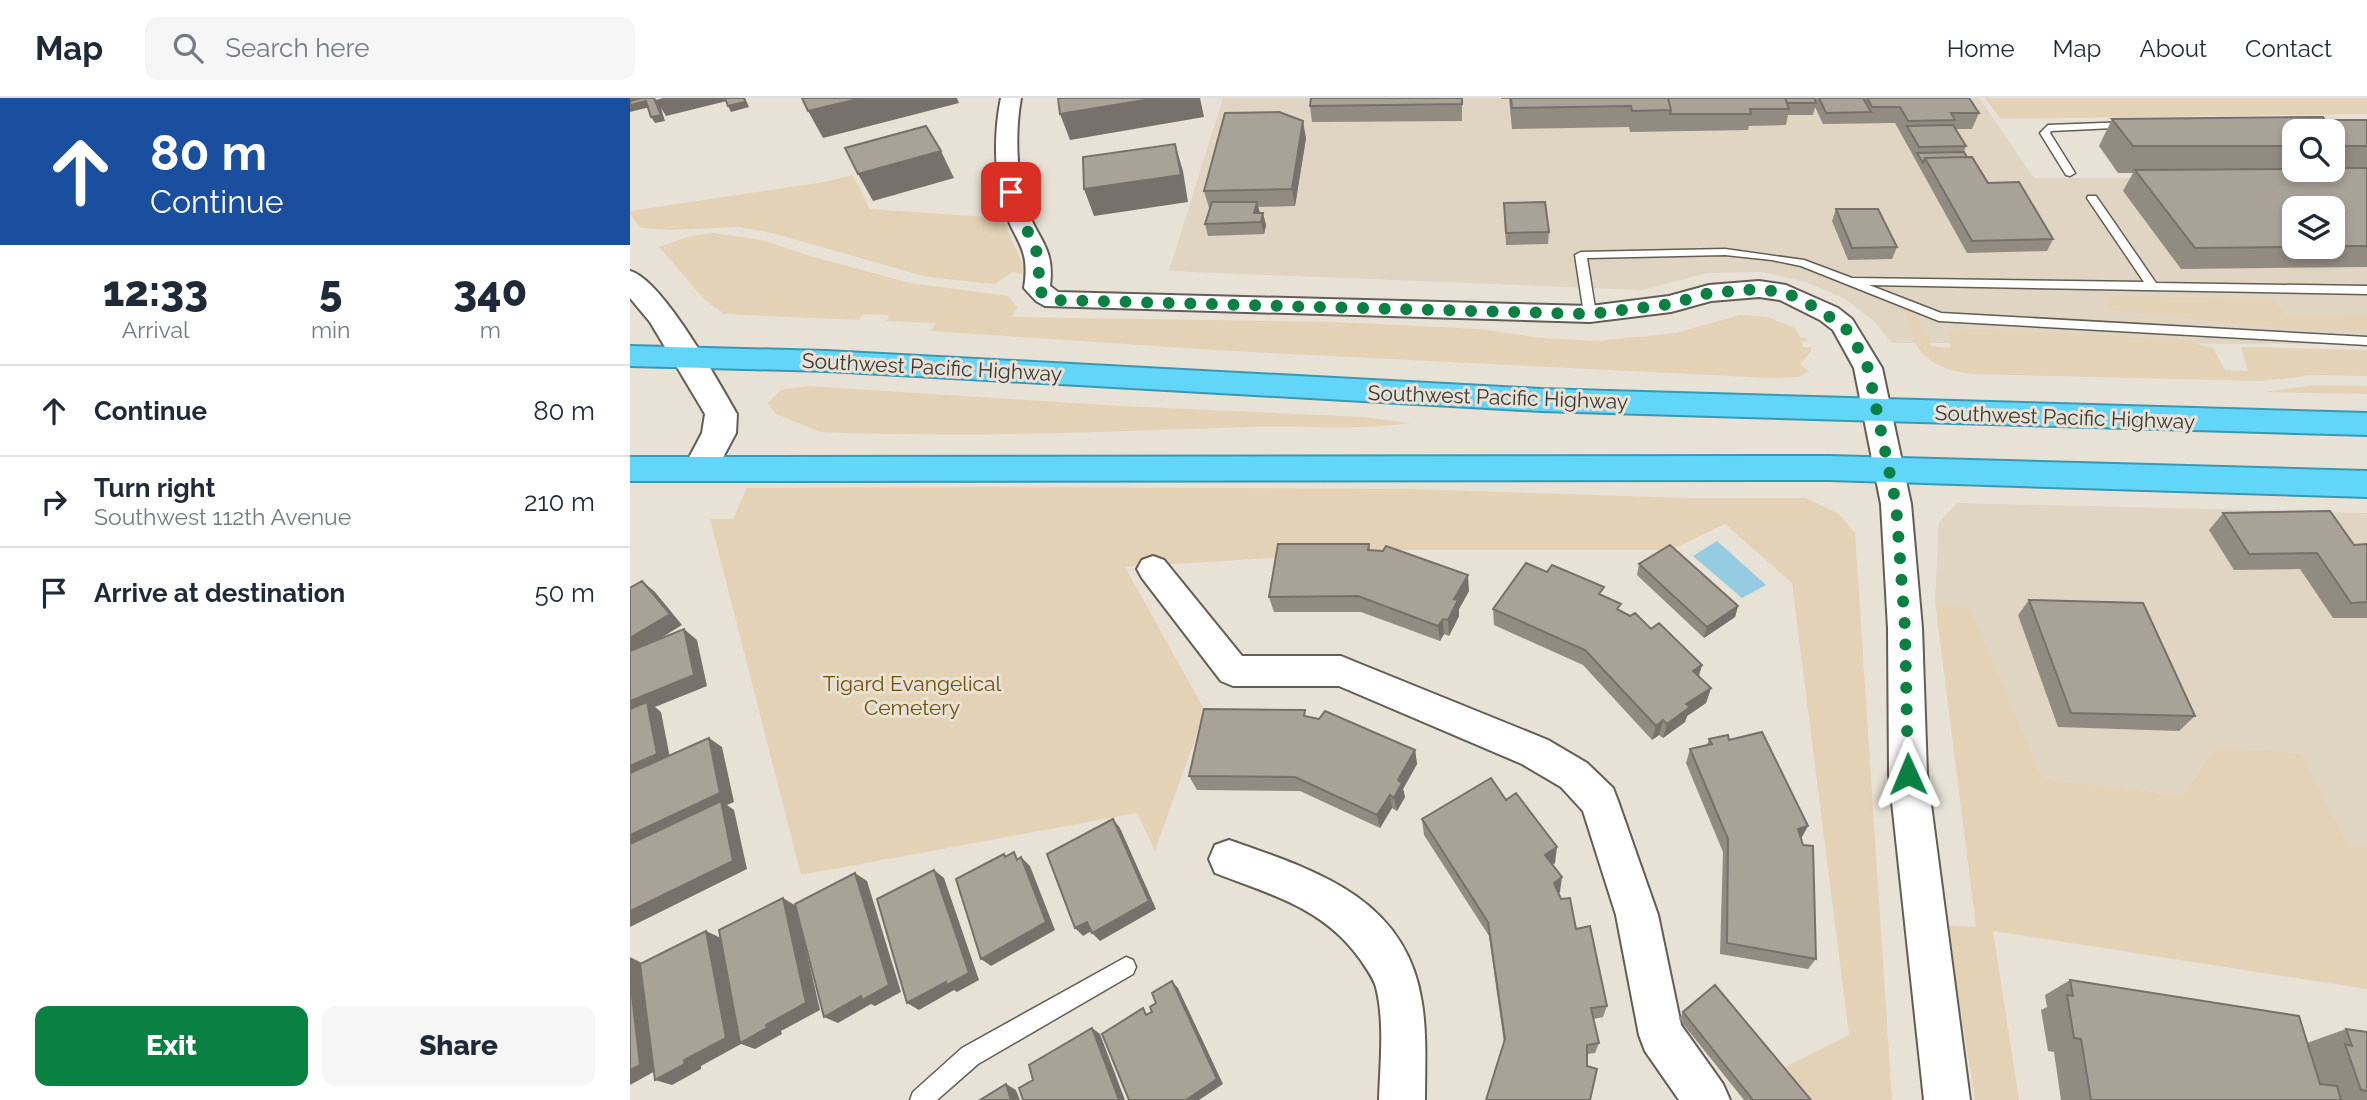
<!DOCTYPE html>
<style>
:root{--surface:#fff;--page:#f6f6f7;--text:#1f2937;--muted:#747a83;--line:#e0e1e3;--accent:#0b8043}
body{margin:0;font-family:Raleway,sans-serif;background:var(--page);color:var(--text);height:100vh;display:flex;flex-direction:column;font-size:26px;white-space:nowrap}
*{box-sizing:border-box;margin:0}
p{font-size:23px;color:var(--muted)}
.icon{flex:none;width:38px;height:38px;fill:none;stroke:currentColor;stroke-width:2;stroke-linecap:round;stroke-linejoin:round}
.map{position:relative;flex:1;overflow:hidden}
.panel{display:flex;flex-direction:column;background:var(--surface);width:630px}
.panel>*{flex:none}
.banner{background:#1a4fa0;color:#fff;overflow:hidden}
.buttons{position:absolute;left:1652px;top:21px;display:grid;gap:14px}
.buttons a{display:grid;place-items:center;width:63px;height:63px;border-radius:14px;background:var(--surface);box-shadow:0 4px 10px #0003;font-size:35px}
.pin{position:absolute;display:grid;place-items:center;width:60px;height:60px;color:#fff;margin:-30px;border-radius:14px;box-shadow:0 4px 10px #0006}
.me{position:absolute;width:77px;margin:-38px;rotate:359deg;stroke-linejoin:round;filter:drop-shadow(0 0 5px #0008)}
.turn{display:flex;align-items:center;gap:24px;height:147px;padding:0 35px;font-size:32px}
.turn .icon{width:91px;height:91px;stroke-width:2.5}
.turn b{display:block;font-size:49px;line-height:60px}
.eta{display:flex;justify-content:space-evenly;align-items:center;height:119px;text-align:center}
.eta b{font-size:42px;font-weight:800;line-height:49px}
.primary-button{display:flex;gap:14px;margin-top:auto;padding:14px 35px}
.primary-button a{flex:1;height:80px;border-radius:14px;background:var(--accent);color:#fff;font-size:28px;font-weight:800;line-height:80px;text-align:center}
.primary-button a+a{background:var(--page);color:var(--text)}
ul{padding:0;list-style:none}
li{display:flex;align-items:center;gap:21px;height:91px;padding:0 35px;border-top:2px solid var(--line)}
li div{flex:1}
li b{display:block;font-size:26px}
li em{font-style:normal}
header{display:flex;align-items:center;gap:42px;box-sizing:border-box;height:98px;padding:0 35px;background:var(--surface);border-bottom:2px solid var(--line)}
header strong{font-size:33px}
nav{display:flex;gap:38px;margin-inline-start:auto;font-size:24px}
.search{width:490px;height:63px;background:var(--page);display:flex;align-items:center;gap:18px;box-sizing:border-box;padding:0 24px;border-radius:14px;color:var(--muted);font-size:26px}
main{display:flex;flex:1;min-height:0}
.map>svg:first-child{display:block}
.built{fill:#e0d4c3;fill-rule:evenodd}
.green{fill:#e4d2b6}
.water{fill:#96cce1}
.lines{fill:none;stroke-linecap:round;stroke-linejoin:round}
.service-casing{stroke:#635d53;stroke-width:3}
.minor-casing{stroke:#635d53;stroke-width:4}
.secondary-casing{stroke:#635d53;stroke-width:4}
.trunk-casing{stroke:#3a98b2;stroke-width:4}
.service{fill:#fff;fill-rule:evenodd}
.minor{fill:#fff;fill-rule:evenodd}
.secondary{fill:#fff;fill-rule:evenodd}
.trunk{fill:#62d6f8;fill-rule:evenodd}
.wall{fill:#918b82;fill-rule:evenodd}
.shaded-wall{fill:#76716a}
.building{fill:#a9a297;stroke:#76716a;stroke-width:2}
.route{stroke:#0b8043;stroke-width:12;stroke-dasharray:0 21.6}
.labels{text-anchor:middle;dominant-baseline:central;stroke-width:6;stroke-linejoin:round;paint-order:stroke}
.street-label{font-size:21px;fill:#3b3833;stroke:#e8e1d6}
.park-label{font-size:21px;fill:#745007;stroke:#e8e1d6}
</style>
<header>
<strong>Map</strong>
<div class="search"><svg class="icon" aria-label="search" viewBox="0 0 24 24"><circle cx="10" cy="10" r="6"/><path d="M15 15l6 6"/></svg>Search here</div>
<nav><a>Home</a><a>Map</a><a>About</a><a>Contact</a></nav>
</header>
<main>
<section class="panel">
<div class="banner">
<div class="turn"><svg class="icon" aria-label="ahead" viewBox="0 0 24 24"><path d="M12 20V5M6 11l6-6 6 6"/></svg><div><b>80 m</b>Continue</div></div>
</div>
<div class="eta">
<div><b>12:33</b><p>Arrival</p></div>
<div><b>5</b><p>min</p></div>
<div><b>340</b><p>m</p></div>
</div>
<ul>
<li><svg class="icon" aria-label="ahead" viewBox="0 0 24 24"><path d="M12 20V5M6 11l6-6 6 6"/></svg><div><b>Continue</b></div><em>80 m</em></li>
<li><svg class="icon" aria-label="right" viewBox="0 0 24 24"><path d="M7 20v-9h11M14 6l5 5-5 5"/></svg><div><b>Turn right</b><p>Southwest 112th Avenue</p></div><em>210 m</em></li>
<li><svg class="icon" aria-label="arrive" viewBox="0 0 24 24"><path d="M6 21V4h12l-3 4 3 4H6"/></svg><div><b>Arrive at destination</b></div><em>50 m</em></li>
</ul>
<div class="primary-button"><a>Exit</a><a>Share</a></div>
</section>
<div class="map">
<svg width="1737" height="1002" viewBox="0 0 1737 1002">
<rect width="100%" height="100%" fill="#e8e1d6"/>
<path class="built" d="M593,0H1349L1404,80H1737V246L1262,245L1245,224L1215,201L1179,185L1133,174L1077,175L1012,192L539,173ZM1664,110H1703V149H1664Z
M1327,405L1737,415V748H1718L1586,650L1552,697L1411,681L1340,512L1305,503L1309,424Z"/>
<path class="green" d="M1355,0H1737V16L1371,21Z
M223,77L240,111L372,120L398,178L383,174L365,186L297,179L142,135L109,129L41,132L11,130L0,116V113L195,84Z
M84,135L132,142L180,158L280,185L378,198L387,209L382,219L707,224L849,231L911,240L967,243L1046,235L1110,217L1138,219L1165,230L1171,240L1176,239L1178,243L1172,244L1174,250L1181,249V254L1170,266L1179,274L1168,279L1141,280L601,253L301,233L306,225L257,223L259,217L233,216L229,222L94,216L75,202L29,149L60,138Z
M1477,198L1642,201L1656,217L1737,216V232L1664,231L1477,212Z
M1271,208L1286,218L1301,248L1320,250L1319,233L1346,231L1552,242L1583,250L1595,272L1618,273L1611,249L1737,252V278L1685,277L1631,283L1341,276C1316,272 1292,265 1283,239C1279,228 1277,218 1271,208Z
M1685,287L1737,288V296L1634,294Z
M177,288L491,308L733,319L780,325C725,333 670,327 615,329C474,334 333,340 191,334L146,316L138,305L151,292Z
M352,389L778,391L1057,400H1176L1209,416L1225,435L1262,1002H1180L1155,969L1219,937L1162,485L1095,426L1041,452H771L495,469L575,613L525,753L507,715L171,777L80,421H103L117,390Z
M1305,503L1340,511L1412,681L1552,697L1586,650L1671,656L1718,748H1737V891L1363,833L1389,1002H1345L1317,827L1346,829Z"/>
<path class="water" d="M1087,443L1136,487L1112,500L1063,458Z"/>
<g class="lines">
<g class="service-casing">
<path id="service" d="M1500,24L1504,25V29L1421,33L1420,35L1445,75L1440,78L1436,77L1410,35L1418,27Z
M1458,98H1466L1526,185L1737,188V196L1239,187L1311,215L1737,239V247L1309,223L1171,168L1142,162L1095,157L957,160L966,216L960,220L954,216L945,157L951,154L1095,151L1174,162L1222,180L1514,184L1457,100Z
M496,859L503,862L506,869L503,876L348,966L307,1002H280L283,994L332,950Z"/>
</g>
<g class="minor-casing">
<path id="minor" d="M371,0H391C385,33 386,76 396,108C407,142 425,148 420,188L428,194L960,208L1039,198L1079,187L1129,183L1156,187L1208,210L1222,221L1252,270L1281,406L1292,530L1297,676L1340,1002H1294L1259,676L1258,530L1251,406L1224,270L1203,232L1190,222L1150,202L1129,199L1081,203L1041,214L960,224L415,208L406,203L394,190C401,148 384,144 373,108C364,76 364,33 371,0Z
M523,458L534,462L612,558H711L723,563L918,642L957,665L983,690L988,703L1028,817L1051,927L1093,986L1100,1002H1049L1015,953L1009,937L986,817L953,713L931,689L892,666L709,588H603L591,583L512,480L507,471L512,462Z
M599,742C685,772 777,800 792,905C797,937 795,970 795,1002H749C750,966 755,925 746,889C743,879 736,870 730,861C694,810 640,796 585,775L579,761L585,747Z"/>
</g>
<g class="secondary-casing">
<path id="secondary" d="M0,173C32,181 89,285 107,316L106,335L82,380L70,383L58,380L53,371L72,335L75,316L20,224L0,200Z"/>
</g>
<g class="trunk-casing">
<path id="trunk" d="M0,248L197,253L911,291L1737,315V337L911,313L197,273L0,268Z
M1199,358L1737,373V399L1199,382L0,383V359Z"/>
</g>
<use href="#service" class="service"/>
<use href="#minor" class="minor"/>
<use href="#secondary" class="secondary"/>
<use href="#trunk" class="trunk"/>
</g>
<path class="wall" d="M832,0V23L682,24L680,8Z
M871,0H1339L1349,15L1342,31H1326L1336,48L1334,54L1337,59L1358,85L1423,141L1417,153L1337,155L1265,25L1193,26L1185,9L1183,17H1158L1156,27L1119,28L1118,32L1000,34L999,29L882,31L879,1H871Z
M1482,21L1737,22V169L1551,171L1493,93L1503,75H1488L1469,48ZM1664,33H1703V72H1664Z
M676,40L665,108L628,109L630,115L636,127L634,136L578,138L575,126L580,110H579L574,93Z
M874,105L919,134L918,146L876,147Z
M1206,111L1267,149L1262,161L1218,162L1202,123Z
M1593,415L1724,447L1737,446V520H1703L1670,471L1604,472L1579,432Z
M739,446L740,452L839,493L829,511V518L819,538L814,536L810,543L731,514H644L639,499Z
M1009,466L1108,508L1105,519L1074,540L1007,477Z
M972,498L990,513L1021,531L1072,567L1069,578L1081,590L1076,605L1057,618L1055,624L1033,640L1029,637L1022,642L953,567L864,527L863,511Z
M1399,502L1565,618L1549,633L1428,629L1388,517Z
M677,619L785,652L787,666L773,691L775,699L767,713L762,710L750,730L670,693L567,692L559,678Z
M1079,641L1099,642L1171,741L1186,861L1178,871L1090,856L1093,754L1056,665L1060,651L1077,647Z
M876,702L925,765L923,766L930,794L928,795L946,831L977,908L973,919L964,921L969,945L965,955L957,956L874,945L859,838L794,737L792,721Z
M1440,882L1681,958L1682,957L1677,945L1716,931L1737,934V1002H1431L1424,954L1418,953L1411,912L1417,909L1415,897Z
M1053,914L1181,1002H1114L1049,921Z"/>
<path class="shaded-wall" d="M0,0H23L16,3L20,9L0,14Z
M33,0H109L36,18L31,10L35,23L25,25L21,19L25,2Z
M114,0H115L119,9L101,14L98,8Z
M232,0H327L329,5L193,40L178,13Z
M527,0H570L574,19L440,42L430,16Z
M673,23L676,40L665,108L662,91Z
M545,46L553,73L558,104L464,118L454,91Z
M311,53L324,80L243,103L228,76Z
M627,104L630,116L624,115Z
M633,115L636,127L634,136L631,124Z
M838,477L839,493L829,511V518L819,538L818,522L824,501Z
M12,483L25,494L52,527L0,559V540Z
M1108,508L1105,519L1074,540L1077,529Z
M813,521L814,536L810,543L808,528Z
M54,531L67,542L77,588L25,609L31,614L41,665L0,684V603Z
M1072,567L1067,582L1063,573Z
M1081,590L1076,605L1057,618L1055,624L1033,640L1037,626L1056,606Z
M1033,622L1029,637L1022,642L1026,628Z
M79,640L92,649L104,704L97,707L104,712L117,771L0,829V737Z
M785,652L787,666L773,691L775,699L767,713L764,700L768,682Z
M760,697L762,710L750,730L747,717Z
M483,721L490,730L526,811L470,843L462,835Z
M1178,728L1171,741L1168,731Z
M927,749L925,765L914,772L915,757Z
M391,759L400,768L425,832L361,868L351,861Z
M304,772L314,780L349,882L327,894L324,892L289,912L277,905Z
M225,775L237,783L271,894L245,908L241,906L208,925L194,919L231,898Z
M932,779L930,794L922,799L924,785Z
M153,800L166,808L190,912L151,933L152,936L125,951L111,946L71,968V971L42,987L25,982L54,962L76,833L91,840L136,927Z
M457,824L465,831L453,838L445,830Z
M0,859L14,866L27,972L0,987Z
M542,883L548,890L593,986L569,1002H556Z
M462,930L470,936L495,1002H489Z
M376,986L386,992L390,1002H381Z"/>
<path class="building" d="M12,0H24L31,17L21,19L16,3L0,7V3Z
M95,0H114L115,4L98,8Z
M172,0H232L178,13Z
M428,0H527L430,16Z
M681,0H832V6L680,8Z
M881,0H1038L1041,12L1002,13L1001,8L882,10Z
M1038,0H1155L1159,11H1120L1121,16H1040L1041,12Z
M1155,0H1184L1186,5H1157Z
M1189,0H1233L1241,14L1196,15Z
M1237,0H1339L1349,15H1321L1325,22L1278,23L1270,9H1242Z
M649,14L673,23L662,91L574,93L595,15Z
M1693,19L1695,22H1737V48H1703V33H1664V48H1503L1482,21Z
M1323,27L1336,48L1289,49L1277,28Z
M296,28L311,53L228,76L215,50Z
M545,46L551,77L454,91L453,59Z
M1334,54L1337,59L1295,60L1293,65L1287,55Z
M1342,59L1358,85L1389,84L1423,141L1342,143L1295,60Z
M1703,70H1737V148H1703V110H1664V149L1565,150L1505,72L1664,71V72H1703Z
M582,104H627L624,115H633L631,124L575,126Z
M915,104L919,134L876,135L874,105Z
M1206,111H1248L1267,149L1222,150Z
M1700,413L1724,447L1737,446V504L1721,505L1687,455L1619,456L1593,415Z
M648,446H739L738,452L753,453L756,448L838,477L824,501L828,502L818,522L813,521L808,528L728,498L639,499Z
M1040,447L1108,508L1077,529L1009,466Z
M896,465L917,474L922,467L974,489L969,496L991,506L987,511L1000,518L1005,515L1021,531L1029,525L1072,567L1063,573L1081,590L1056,606L1060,609L1037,626L1033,622L1026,628L955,552L863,511Z
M12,483L40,516L0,540V490Z
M1399,502L1513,505L1565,618L1441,615Z
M54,531L64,577L0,603V553Z
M17,604L27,656L0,668V611Z
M574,611L675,612L674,618L689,621L695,613L785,652L768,682L772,685L764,700L760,697L747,717L665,679L559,678Z
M1132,634L1178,728L1168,731L1173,747L1183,748L1186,861L1097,845L1098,741L1060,651L1082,646L1079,641L1098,637L1099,642Z
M79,640L90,695L0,737V675Z
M861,680L876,702L886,695L927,749L915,757L932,779L924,785L931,801L940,800L946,831L960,828L977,908L961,910L969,945L957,947V968L967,971L960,1002H856L875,941L858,824L792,721Z
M91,703L103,763L0,813V746Z
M483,721L519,803L462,835L457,824L445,830L417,756Z
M384,754L387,762L391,759L416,824L351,861L326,781L374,756L375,759Z
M304,772L339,875L317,887L316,884L277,905L247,801Z
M225,775L259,887L232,902L231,898L194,919L165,806Z
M153,800L176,905L136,927L137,930L110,945L89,832Z
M76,833L96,940L54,962L55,966L25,982L10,866Z
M0,880L10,967L0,972Z
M1440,882L1669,918L1690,986L1707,988L1711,1002H1461L1451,941L1444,940L1437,897L1443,898Z
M542,883L587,981L556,1002H499L472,936L513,910L516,917L522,914L520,909L526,905L522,895Z
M1085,887L1181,1002H1123L1053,914Z
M462,930L489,1002H393L389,990L403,982L399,967Z
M1716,931L1737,934V993L1731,992L1715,946L1722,948Z
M376,986L381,1002H350Z"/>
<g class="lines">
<path class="route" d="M381,94C390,134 416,143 407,190L415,198L424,202L960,216L1041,206L1079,195L1129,191L1156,195L1174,203L1213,227L1223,240L1238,270L1266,406L1275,530L1278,676"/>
</g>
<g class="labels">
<g class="street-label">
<text transform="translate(302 269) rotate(3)">Southwest Pacific Highway</text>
<text transform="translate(868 299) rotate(2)">Southwest Pacific Highway</text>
<text transform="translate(1435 319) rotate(2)">Southwest Pacific Highway</text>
</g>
<g class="park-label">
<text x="282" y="585">Tigard Evangelical<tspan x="282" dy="24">Cemetery</tspan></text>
</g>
</g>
</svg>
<div class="buttons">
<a><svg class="icon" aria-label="search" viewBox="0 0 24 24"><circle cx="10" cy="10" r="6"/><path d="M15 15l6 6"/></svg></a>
<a><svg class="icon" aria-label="layers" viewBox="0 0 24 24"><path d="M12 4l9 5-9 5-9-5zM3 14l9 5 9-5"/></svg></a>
</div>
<div class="pin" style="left:381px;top:94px;background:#d93025"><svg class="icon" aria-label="arrive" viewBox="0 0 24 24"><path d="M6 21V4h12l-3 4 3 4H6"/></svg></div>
<svg class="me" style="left:1278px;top:676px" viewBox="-20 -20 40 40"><path d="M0-17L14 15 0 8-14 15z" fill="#0b8043" stroke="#fff" stroke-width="4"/></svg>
</div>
</main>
